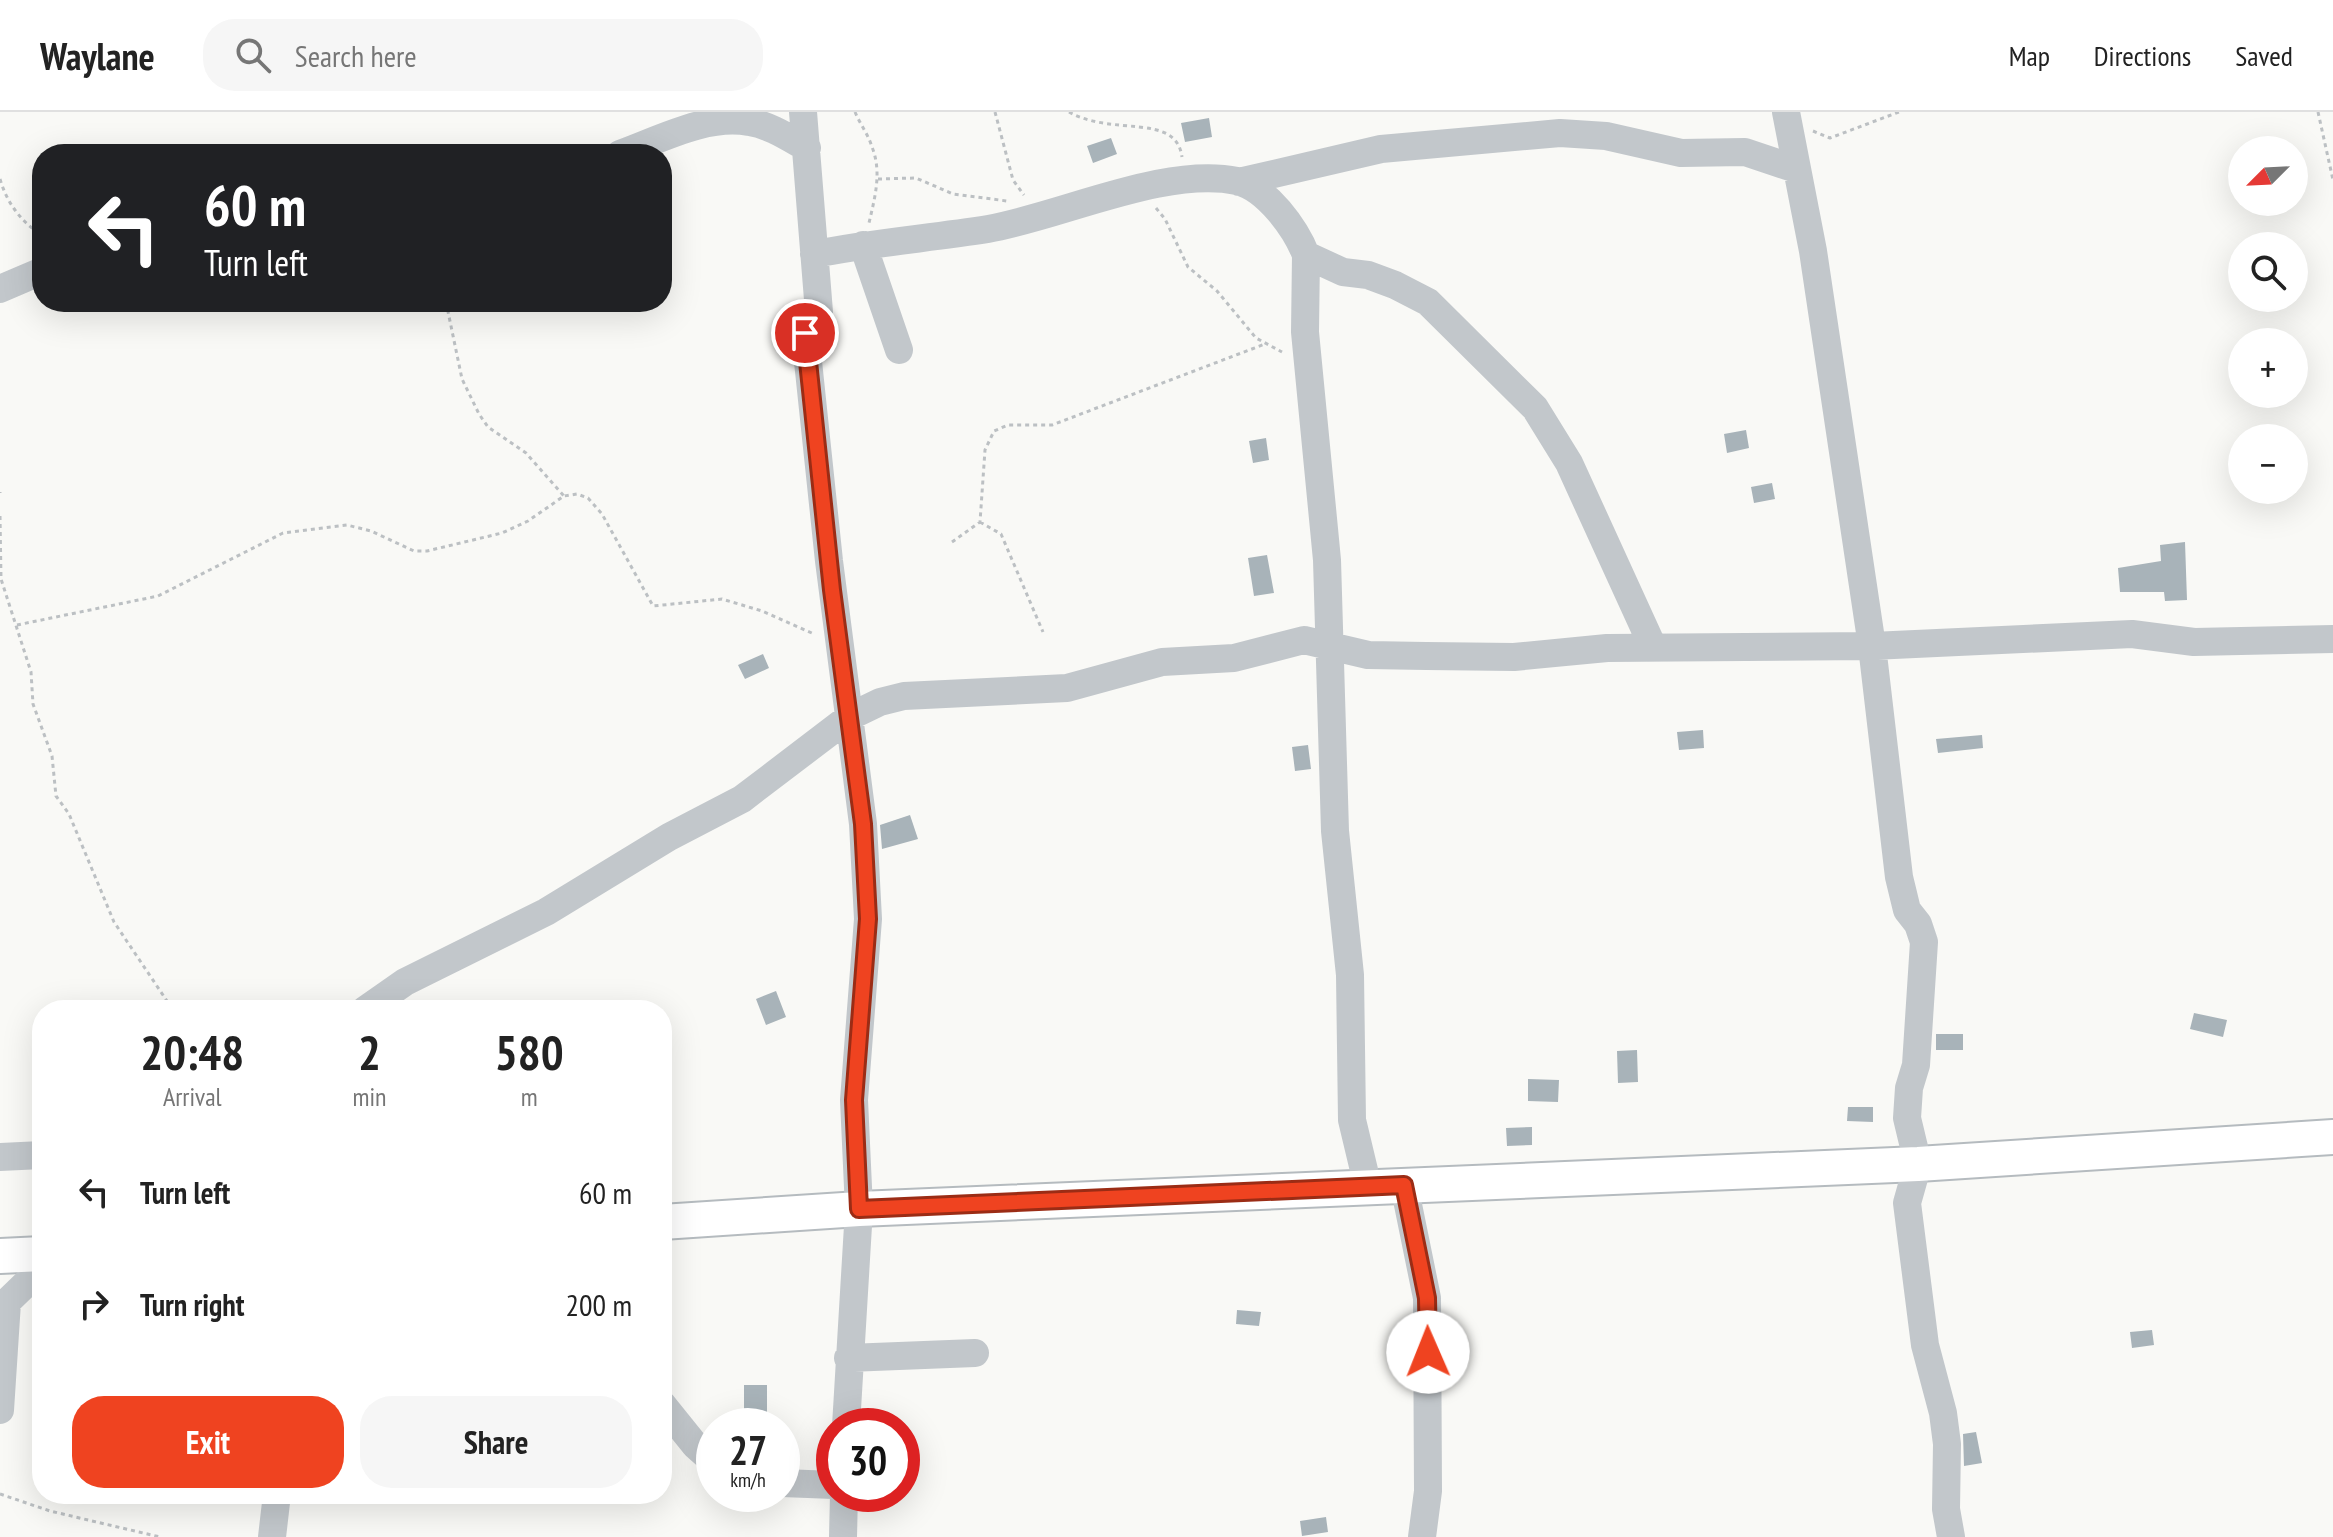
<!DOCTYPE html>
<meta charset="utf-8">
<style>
:root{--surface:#fff;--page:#f6f6f6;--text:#222;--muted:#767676;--line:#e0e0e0;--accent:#ef4320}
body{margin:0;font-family:"PT Sans Narrow",sans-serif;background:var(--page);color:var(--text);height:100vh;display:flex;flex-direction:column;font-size:30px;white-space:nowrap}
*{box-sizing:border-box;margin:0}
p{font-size:26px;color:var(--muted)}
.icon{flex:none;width:44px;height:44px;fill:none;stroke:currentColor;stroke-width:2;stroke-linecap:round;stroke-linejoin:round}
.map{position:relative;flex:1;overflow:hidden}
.sheet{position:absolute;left:32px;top:888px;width:640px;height:504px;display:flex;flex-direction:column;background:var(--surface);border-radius:32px;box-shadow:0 8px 32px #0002}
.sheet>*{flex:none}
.banner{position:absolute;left:32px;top:32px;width:640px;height:168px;border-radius:32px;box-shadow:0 8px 32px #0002;background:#202124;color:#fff;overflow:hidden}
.needle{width:52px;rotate:246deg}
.tools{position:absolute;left:2228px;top:24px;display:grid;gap:16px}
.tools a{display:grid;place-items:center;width:80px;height:80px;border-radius:50%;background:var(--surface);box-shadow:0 8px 32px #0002;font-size:40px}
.speed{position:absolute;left:696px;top:1296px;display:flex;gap:16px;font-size:40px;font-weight:700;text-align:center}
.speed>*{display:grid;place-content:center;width:104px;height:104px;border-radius:50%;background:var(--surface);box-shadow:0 8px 32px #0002;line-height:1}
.speed small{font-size:20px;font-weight:400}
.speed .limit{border:12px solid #d22;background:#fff;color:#111}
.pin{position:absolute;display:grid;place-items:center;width:68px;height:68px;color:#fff;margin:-34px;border:4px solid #fff;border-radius:50%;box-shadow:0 2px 8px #0007}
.me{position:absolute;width:88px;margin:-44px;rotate:359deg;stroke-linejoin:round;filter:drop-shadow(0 0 6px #0008)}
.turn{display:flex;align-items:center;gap:28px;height:168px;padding:0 40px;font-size:36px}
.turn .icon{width:104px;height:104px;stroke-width:2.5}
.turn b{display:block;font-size:56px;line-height:68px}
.eta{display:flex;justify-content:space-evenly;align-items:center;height:136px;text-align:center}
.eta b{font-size:48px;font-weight:600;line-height:56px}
.primary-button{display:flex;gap:16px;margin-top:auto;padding:16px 40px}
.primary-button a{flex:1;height:92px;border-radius:32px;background:var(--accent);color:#fff;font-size:32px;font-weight:600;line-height:92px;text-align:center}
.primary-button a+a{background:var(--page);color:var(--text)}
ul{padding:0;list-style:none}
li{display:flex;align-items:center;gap:24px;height:112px;padding:0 40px}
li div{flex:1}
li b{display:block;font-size:30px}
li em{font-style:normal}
header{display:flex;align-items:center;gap:48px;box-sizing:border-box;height:112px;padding:0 40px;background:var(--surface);border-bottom:2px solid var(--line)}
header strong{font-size:38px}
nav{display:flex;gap:44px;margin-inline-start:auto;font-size:28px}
.search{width:560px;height:72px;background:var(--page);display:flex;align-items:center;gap:20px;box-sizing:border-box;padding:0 28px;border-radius:32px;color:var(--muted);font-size:30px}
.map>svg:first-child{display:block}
.building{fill:#a8b3b9}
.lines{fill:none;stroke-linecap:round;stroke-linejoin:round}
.major-casing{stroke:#b5bbbf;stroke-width:38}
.path{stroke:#bcc0c3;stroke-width:3;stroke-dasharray:4 4;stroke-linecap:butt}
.minor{stroke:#c2c7cb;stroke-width:28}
.major{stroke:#fff;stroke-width:34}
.route-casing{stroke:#9b2c15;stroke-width:20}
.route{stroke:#ef4320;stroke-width:14}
</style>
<header>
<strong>Waylane</strong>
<div class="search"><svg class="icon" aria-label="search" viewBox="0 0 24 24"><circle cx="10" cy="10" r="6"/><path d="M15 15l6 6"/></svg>Search here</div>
<nav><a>Map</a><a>Directions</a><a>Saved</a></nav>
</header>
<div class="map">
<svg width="2333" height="1425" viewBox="0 0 2333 1425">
<rect width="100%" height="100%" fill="#f9f9f6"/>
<path class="building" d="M1209,6L1212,25L1185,30L1181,11Z
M1111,26L1117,42L1093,51L1087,34Z
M1746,318L1749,336L1727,341L1724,322Z
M1266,326L1269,348L1253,351L1249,329Z
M1772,371L1775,387L1754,391L1751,375Z
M2185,430L2187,488L2165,489L2164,480H2120L2118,456L2161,449L2160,433Z
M1267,443L1274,481L1254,484L1248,446Z
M763,542L769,556L745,567L738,553Z
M1703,618L1704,636L1679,638L1677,620Z
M1982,623L1983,636L1938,641L1936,627Z
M1308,633L1311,657L1295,659L1292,635Z
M910,703L918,727L882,737L880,713Z
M776,879L786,905L766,913L756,887Z
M2194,901L2227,908L2223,925L2190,917Z
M1936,922H1963V938H1936Z
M1637,938L1638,970L1618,971L1617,939Z
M1528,967L1559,968L1558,990L1528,989Z
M1848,995H1873V1010L1847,1009Z
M1532,1015V1033L1507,1034L1506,1016Z
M1237,1198L1261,1200L1259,1214L1236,1212Z
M2152,1218L2154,1233L2132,1236L2130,1220Z
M744,1273H767V1312H744Z
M1976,1320L1982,1351L1964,1354L1963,1322Z
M1326,1405L1328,1420L1302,1424L1300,1409Z"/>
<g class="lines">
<g class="major-casing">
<path id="major" d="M662,1110L859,1097L1918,1052L2333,1025
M0,1144L42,1142"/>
</g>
<path class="path" d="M855,0C860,12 868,22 872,35C882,60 875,85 869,111
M995,0L1013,68L1024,83
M1069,0C1113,25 1176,0 1182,45
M2318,0L2333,68
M1813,19L1830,26L1899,0
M0,67C7,91 21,110 42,123
M878,67L916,66L953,82L1007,89
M1156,96L1165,107L1188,155L1217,179L1256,226L1282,240
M446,190L462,267L479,302L488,315L526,341L564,384
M0,380V381
M0,404L1,467L31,560L33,592L52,644L56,684L69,702L114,810L173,898
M980,410L1001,422L1043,520
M952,430L980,410L985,338L994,319L1008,313H1052L1265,232
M17,513L158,484L283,421L347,413L371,419L414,439H427L502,421L528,409L564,384L577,382L588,386L602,402L653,494L722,487L762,499L814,522
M0,1382L50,1399L160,1425"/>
<path class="minor" d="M803,0L819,200L805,221L829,449L863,712L868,807L854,988L859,1097L846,1314
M620,42C659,28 707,2 749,10C770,13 789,26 807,36
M1239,70L1381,37L1560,21L1606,24L1681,41L1745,40L1796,57
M863,133L899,238
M814,142C872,131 930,126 988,117C1062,104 1165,54 1237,69C1267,76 1296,117 1306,143L1305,220L1327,448L1335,719L1350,863L1352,1008L1368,1075
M1306,143L1343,160L1368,163L1395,173L1428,190L1535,296L1569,351L1653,535
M0,177L42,159
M365,898L405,870L546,800L669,725L742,687L851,604L880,590L904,584L1067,576L1162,550L1234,546L1304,528L1368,543L1426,544L1514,545L1607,536L1872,534L1813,139L1786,0
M0,1045L42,1043
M1404,1073L1427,1186L1428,1379L1422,1425
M848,1246L975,1241
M662,1292L695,1333L714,1350
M0,1298L7,1190L42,1156
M782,1371L834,1373
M272,1425L277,1382
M843,1425L844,1382
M1951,1425L1946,1397L1947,1332L1943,1301L1925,1233L1907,1091L1918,1052L1907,1006L1909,976L1916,953L1924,830L1918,812L1907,798L1899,765L1872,534L2132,522L2194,530L2333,527"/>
<use href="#major" class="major"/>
</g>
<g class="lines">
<g class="route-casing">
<path id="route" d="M805,221L832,478L863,712L868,807L854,988L859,1097L1404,1073L1427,1186L1428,1240"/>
</g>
<use href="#route" class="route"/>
</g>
</svg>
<div class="tools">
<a><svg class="needle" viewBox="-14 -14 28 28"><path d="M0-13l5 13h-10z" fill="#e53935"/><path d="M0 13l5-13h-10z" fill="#767676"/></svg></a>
<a><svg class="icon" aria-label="search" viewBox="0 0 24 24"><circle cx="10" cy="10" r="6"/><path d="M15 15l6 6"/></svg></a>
<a>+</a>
<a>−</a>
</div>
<div class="speed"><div>27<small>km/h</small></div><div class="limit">30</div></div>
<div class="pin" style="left:805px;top:221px;background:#d93025"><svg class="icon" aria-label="arrive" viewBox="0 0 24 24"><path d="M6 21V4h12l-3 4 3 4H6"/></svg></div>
<svg class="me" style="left:1428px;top:1240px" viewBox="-20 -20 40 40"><circle r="19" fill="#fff"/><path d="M0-13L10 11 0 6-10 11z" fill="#ef4320"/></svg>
<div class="banner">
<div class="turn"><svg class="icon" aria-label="left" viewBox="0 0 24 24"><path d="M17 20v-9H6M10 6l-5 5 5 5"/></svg><div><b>60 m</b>Turn left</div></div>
</div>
<section class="sheet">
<div class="eta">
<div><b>20:48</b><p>Arrival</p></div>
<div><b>2</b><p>min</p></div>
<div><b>580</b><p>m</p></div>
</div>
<ul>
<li><svg class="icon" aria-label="left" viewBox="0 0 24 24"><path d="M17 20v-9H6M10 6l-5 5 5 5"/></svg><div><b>Turn left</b></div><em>60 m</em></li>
<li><svg class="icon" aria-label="right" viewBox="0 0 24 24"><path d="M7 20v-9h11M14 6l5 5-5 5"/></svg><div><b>Turn right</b></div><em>200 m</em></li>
</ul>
<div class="primary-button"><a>Exit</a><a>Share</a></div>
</section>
</div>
